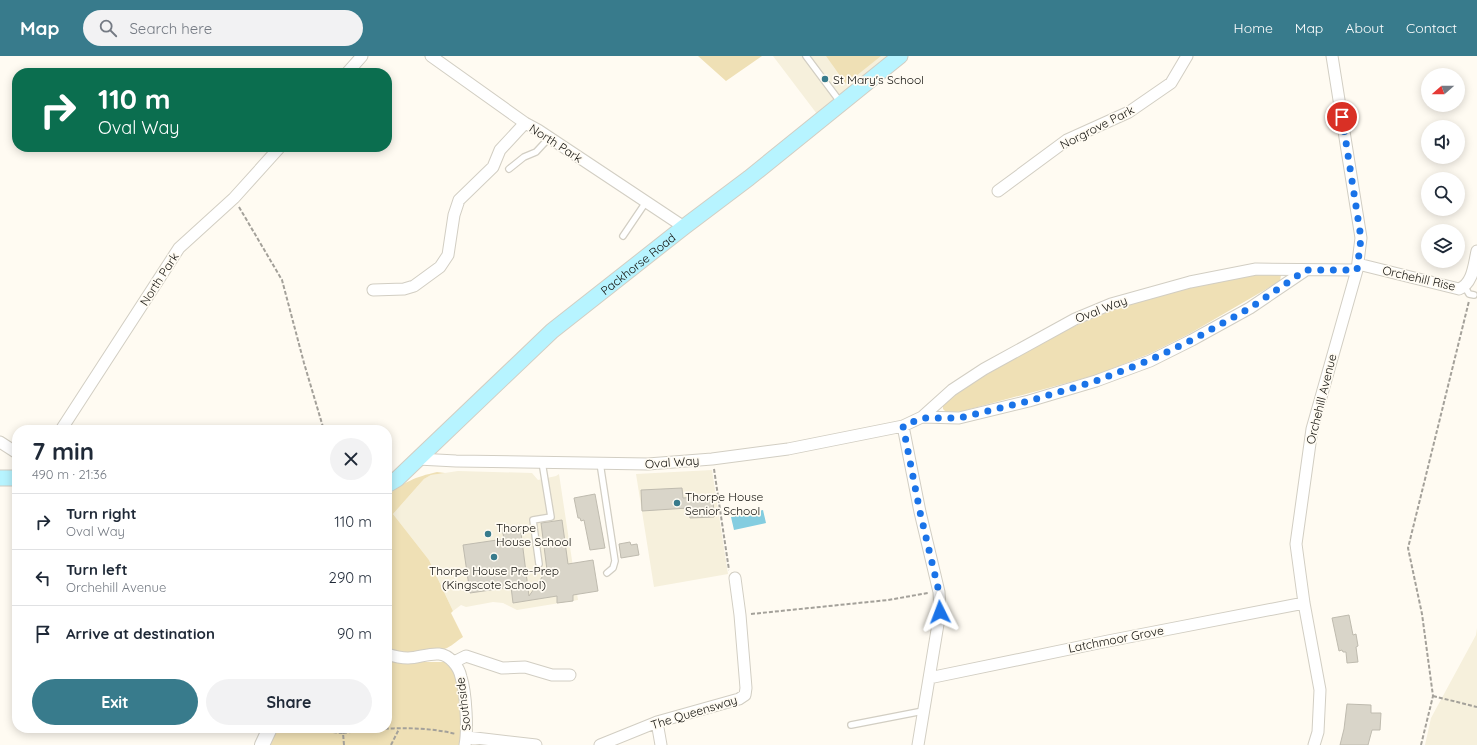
<!DOCTYPE html>
<meta charset="utf-8">
<style>
:root{--surface:#fff;--page:#f2f2f3;--text:#1f2937;--muted:#747a83;--line:#e0e1e3;--accent:#387b8c}
body{margin:0;font-family:Quicksand,sans-serif;background:var(--page);color:var(--text);height:100vh;display:flex;flex-direction:column;font-size:15px;white-space:nowrap}
*{box-sizing:border-box;margin:0}
p{font-size:13px;color:var(--muted)}
.icon{flex:none;width:22px;height:22px;fill:none;stroke:currentColor;stroke-width:2;stroke-linecap:round;stroke-linejoin:round}
.map{position:relative;flex:1;overflow:hidden}
.side{position:absolute;left:12px;top:369px;width:380px;height:308px;display:flex;flex-direction:column;background:var(--surface);border-radius:16px;box-shadow:0 2px 10px #0003}
.side>*{flex:none}
.hud{position:absolute;left:12px;top:12px;width:380px;height:84px;border-radius:16px;box-shadow:0 2px 10px #0003;background:#0b6e4f;color:#fff;overflow:hidden}
.needle{width:26px;rotate:250deg}
.tools{position:absolute;left:1421px;top:12px;display:grid;gap:8px}
.tools a{display:grid;place-items:center;width:44px;height:44px;border-radius:50%;background:var(--surface);box-shadow:0 2px 10px #0003;font-size:20px}
.pin{position:absolute;display:grid;place-items:center;width:34px;height:34px;color:#fff;margin:-17px;border:2px solid #fff;border-radius:50%;box-shadow:0 1px 4px #0007}
.me{position:absolute;width:44px;margin:-22px;rotate:357deg;stroke-linejoin:round;filter:drop-shadow(0 0 3px #0008)}
.turn{display:flex;align-items:center;gap:14px;height:84px;padding:0 20px;font-size:18px}
.turn .icon{width:52px;height:52px;stroke-width:2.5}
.turn b{display:block;font-size:28px;line-height:34px}
.round{display:grid;place-items:center;flex:none;width:42px;height:42px;border-radius:21px;background:var(--page)}
.headline{display:flex;align-items:center;justify-content:space-between;height:68px;padding:0 20px}
h1{font-size:24px;font-weight:700;line-height:30px}
.primary-button{display:flex;gap:8px;margin-top:auto;padding:8px 20px}
.primary-button a{flex:1;height:46px;border-radius:24px;background:var(--accent);color:#fff;font-size:16px;font-weight:700;line-height:46px;text-align:center}
.primary-button a+a{background:var(--page);color:var(--text)}
ul{padding:0;list-style:none}
li{display:flex;align-items:center;gap:12px;height:56px;padding:0 20px;border-top:1px solid var(--line)}
li div{flex:1}
li b{display:block;font-size:15px}
li em{font-style:normal}
header{display:flex;align-items:center;gap:24px;box-sizing:border-box;height:56px;padding:0 20px;background:var(--accent);color:#fff}
header strong{font-size:19px}
nav{display:flex;gap:22px;margin-inline-start:auto;font-size:14px}
.search{width:280px;height:36px;background:var(--page);display:flex;align-items:center;gap:10px;box-sizing:border-box;padding:0 14px;border-radius:22px;color:var(--muted);font-size:15px}
.map>svg:first-child{display:block}
.built{fill:#f6f0dc}
.green{fill:#efe0b5}
.water{fill:#84cde0}
.building{fill:#d9d5c9;stroke:#bfbbaf}
.lines{fill:none;stroke-linecap:round;stroke-linejoin:round}
.service-casing{stroke:#d2cec3;stroke-width:8}
.minor-casing{stroke:#d2cec3;stroke-width:13}
.tertiary-casing{stroke:#d2cec3;stroke-width:16}
.secondary-casing{stroke:#d2cec3;stroke-width:17}
.path{stroke:#a4a19a;stroke-width:2;stroke-dasharray:4 2;stroke-linecap:butt}
.service{stroke:#fff;stroke-width:5.5}
.minor{stroke:#fff;stroke-width:11}
.tertiary{stroke:#fff;stroke-width:14}
.secondary{stroke:#b7f4ff;stroke-width:15}
.route{stroke:#1a73e8;stroke-width:7;stroke-dasharray:0 12.6}
.poi-dot{fill:#387b8c;stroke:#fffbf2;stroke-width:1.5}
.labels{text-anchor:middle;dominant-baseline:central;stroke-width:3.5;stroke-linejoin:round;paint-order:stroke}
.poi-label{font-size:12px;fill:#100f0b;stroke:#fffbf2;text-anchor:start}
.street-label{font-size:12px;fill:#100f0b;stroke:#fffbf2}
</style>
<header>
<strong>Map</strong>
<div class="search"><svg class="icon" aria-label="search" viewBox="0 0 24 24"><circle cx="10" cy="10" r="6"/><path d="M15 15l6 6"/></svg>Search here</div>
<nav><a>Home</a><a>Map</a><a>About</a><a>Contact</a></nav>
</header>
<div class="map">
<svg width="1477" height="689" viewBox="0 0 1477 689">
<rect width="100%" height="100%" fill="#fffbf2"/>
<path class="built" d="M773,0H888L830,46L817,58Z
M712,414L728,518L654,531L636,418Z
M458,415L532,417L538,424L556,420L559,418L578,544L517,554L503,547L493,546L466,551L461,549L453,555L429,504L393,458L424,423L431,419Z
M1477,572V689H1425L1431,662L1476,579Z"/>
<path class="green" d="M698,0H762L726,25Z
M826,0H881L846,28Z
M1277,216L1281,219L1280,225L1189,278L1149,298L1096,319L963,355L947,357L943,353V347C1014,298 1083,260 1166,236C1202,226 1240,221 1277,216Z
M437,416L445,417L431,419L424,423L393,458L429,504L453,555L451,557L463,581C458,584 453,589 447,592C429,600 406,597 387,593V440C404,426 415,421 437,416Z
M387,601L406,606H448L458,620L462,675L460,689H269L276,672H387Z"/>
<path class="water" d="M763,454L766,467L734,474L731,461Z"/>
<path class="building" d="M682,432L683,442L713,440L714,461L690,462L688,452L642,455L641,434Z
M595,438L605,492L590,494L584,464L581,465L580,462H578L574,442Z
M562,464L568,508L593,504L598,535L573,539V545L557,547V540L513,547L511,531L470,537L463,489L504,483L502,472L520,469L529,540L547,514L541,467Z
M630,486L631,489L637,488L639,499L621,502L619,488Z
M1349,559L1353,579L1356,578L1358,590L1356,591L1358,606L1347,607L1346,596H1343L1342,594L1339,595L1332,562Z
M1347,648L1371,649V657H1381L1380,674H1372L1368,689H1340L1344,673Z"/>
<g class="lines">
<g class="service-casing">
<path id="service" d="M806,0L841,47
M509,113L524,101L536,96L549,82
M623,180L646,146
M1465,231L1469,238L1474,239
M600,407L615,505L613,512L607,517
M539,508L533,464L551,461L542,406
M851,669L923,655"/>
</g>
<g class="minor-casing">
<path id="minor" d="M431,0L525,67L538,74L684,171
M347,17L362,0
M998,135L1067,84L1129,56L1171,27L1187,0
M1358,208L1459,233C1473,228 1474,208 1477,195
M373,234L404,233L414,230L440,211L448,199L454,159L459,144L493,111L500,94L525,67
M922,361L959,362L1029,345L1096,325L1150,305L1192,284L1250,252L1306,214
M903,370L920,456L939,536L940,556L918,689
M61,374L179,192L234,142L280,91
M0,386L17,397
M418,403L456,405L648,408L712,403L788,393L903,370L922,361L952,334L984,313L1075,263L1111,248L1190,226L1256,213L1357,214
M387,598C393,600 402,602 408,602C418,602 429,597 439,598C450,599 459,611 461,621C466,636 468,674 465,689
M454,606L466,600L502,612L525,611L552,619H570
M929,622L1108,585L1304,547
M657,666L661,689
M467,681L536,689
M600,689L657,666L739,643L745,639L746,632L740,559L735,522
M1314,689L1318,676L1320,634L1304,547L1296,488L1312,373L1357,214L1361,182L1332,0"/>
</g>
<g class="tertiary-casing">
<path id="tertiary" d="M262,689L270,672"/>
</g>
<g class="secondary-casing">
<g id="secondary">
<path d="M0,422H17"/>
<path id="s1" d="M387,429L397,423L552,275L684,171L749,122L900,0"/>
</g>
</g>
<path class="path" d="M239,151L282,224L304,307L323,371L326,374
M714,413L729,514
M751,558L888,544L928,537
M1433,640L1477,651
M285,672L343,677V672
M344,689L343,677C380,672 419,669 456,678
M391,689L399,673
M1421,689L1433,640L1422,558L1408,492L1469,245"/>
<use href="#service" class="service"/>
<use href="#minor" class="minor"/>
<use href="#tertiary" class="tertiary"/>
<use href="#secondary" class="secondary"/>
</g>
<g class="lines">
<path class="route" d="M940,556L939,536L920,456L903,370L922,362H959L1029,345L1096,325L1150,304L1192,284L1250,252L1306,214H1357L1361,182L1342,61"/>
</g>
<g class="poi-dot">
<circle cx="825" cy="23" r="4"/>
<circle cx="677" cy="447" r="4"/>
<circle cx="488" cy="478" r="4"/>
<circle cx="494" cy="501" r="4"/>
</g>
<g class="labels">
<g class="poi-label">
<text x="833" y="23">St Mary's School</text>
<text x="685" y="440">Thorpe House<tspan x="685" dy="14">Senior School</tspan></text>
<text x="496" y="471">Thorpe<tspan x="496" dy="14">House School</tspan></text>
<text x="494" y="514" text-anchor="middle">Thorpe House Pre-Prep<tspan x="494" dy="14">(Kingscote School)</tspan></text>
</g>
<g class="street-label">
<text transform="translate(1097 71) rotate(-27)">Norgrove Park</text>
<text transform="translate(556 87) rotate(33)">North Park</text>
<text stroke="none"><textPath href="#s1" startOffset="335">Packhorse Road</textPath></text>
<text transform="translate(1419 222) rotate(13)">Orchehill Rise</text>
<text transform="translate(159 223) rotate(-57)">North Park</text>
<text transform="translate(1101 253) rotate(-21)">Oval Way</text>
<text transform="translate(1321 343) rotate(-76)">Orchehill Avenue</text>
<text transform="translate(672 406) rotate(-4)">Oval Way</text>
<text transform="translate(1116 583) rotate(-11)">Latchmoor Grove</text>
<text transform="translate(463 648) rotate(-97)">Southside</text>
<text transform="translate(694 656) rotate(-17)">The Queensway</text>
</g>
</g>
</svg>
<div class="tools">
<a><svg class="needle" viewBox="-14 -14 28 28"><path d="M0-13l5 13h-10z" fill="#e53935"/><path d="M0 13l5-13h-10z" fill="#747a83"/></svg></a>
<a><svg class="icon" aria-label="sound" viewBox="0 0 24 24"><path d="M4 9h4l5-4v14l-5-4H4zM17 9q2 3 0 6"/></svg></a>
<a><svg class="icon" aria-label="search" viewBox="0 0 24 24"><circle cx="10" cy="10" r="6"/><path d="M15 15l6 6"/></svg></a>
<a><svg class="icon" aria-label="layers" viewBox="0 0 24 24"><path d="M12 4l9 5-9 5-9-5zM3 14l9 5 9-5"/></svg></a>
</div>
<div class="pin" style="left:1342px;top:61px;background:#d93025"><svg class="icon" aria-label="arrive" viewBox="0 0 24 24"><path d="M6 21V4h12l-3 4 3 4H6"/></svg></div>
<svg class="me" style="left:940px;top:556px" viewBox="-20 -20 40 40"><path d="M0-17L14 15 0 8-14 15z" fill="#1a73e8" stroke="#fff" stroke-width="4"/></svg>
<div class="hud">
<div class="turn"><svg class="icon" aria-label="right" viewBox="0 0 24 24"><path d="M7 20v-9h11M14 6l5 5-5 5"/></svg><div><b>110 m</b>Oval Way</div></div>
</div>
<section class="side">
<div class="headline"><div><h1>7 min</h1><p>490 m · 21:36</p></div><a class="round"><svg class="icon" aria-label="close" viewBox="0 0 24 24"><path d="M6 6l12 12M18 6L6 18"/></svg></a></div>
<ul>
<li><svg class="icon" aria-label="right" viewBox="0 0 24 24"><path d="M7 20v-9h11M14 6l5 5-5 5"/></svg><div><b>Turn right</b><p>Oval Way</p></div><em>110 m</em></li>
<li><svg class="icon" aria-label="left" viewBox="0 0 24 24"><path d="M17 20v-9H6M10 6l-5 5 5 5"/></svg><div><b>Turn left</b><p>Orchehill Avenue</p></div><em>290 m</em></li>
<li><svg class="icon" aria-label="arrive" viewBox="0 0 24 24"><path d="M6 21V4h12l-3 4 3 4H6"/></svg><div><b>Arrive at destination</b></div><em>90 m</em></li>
</ul>
<div class="primary-button"><a>Exit</a><a>Share</a></div>
</section>
</div>
